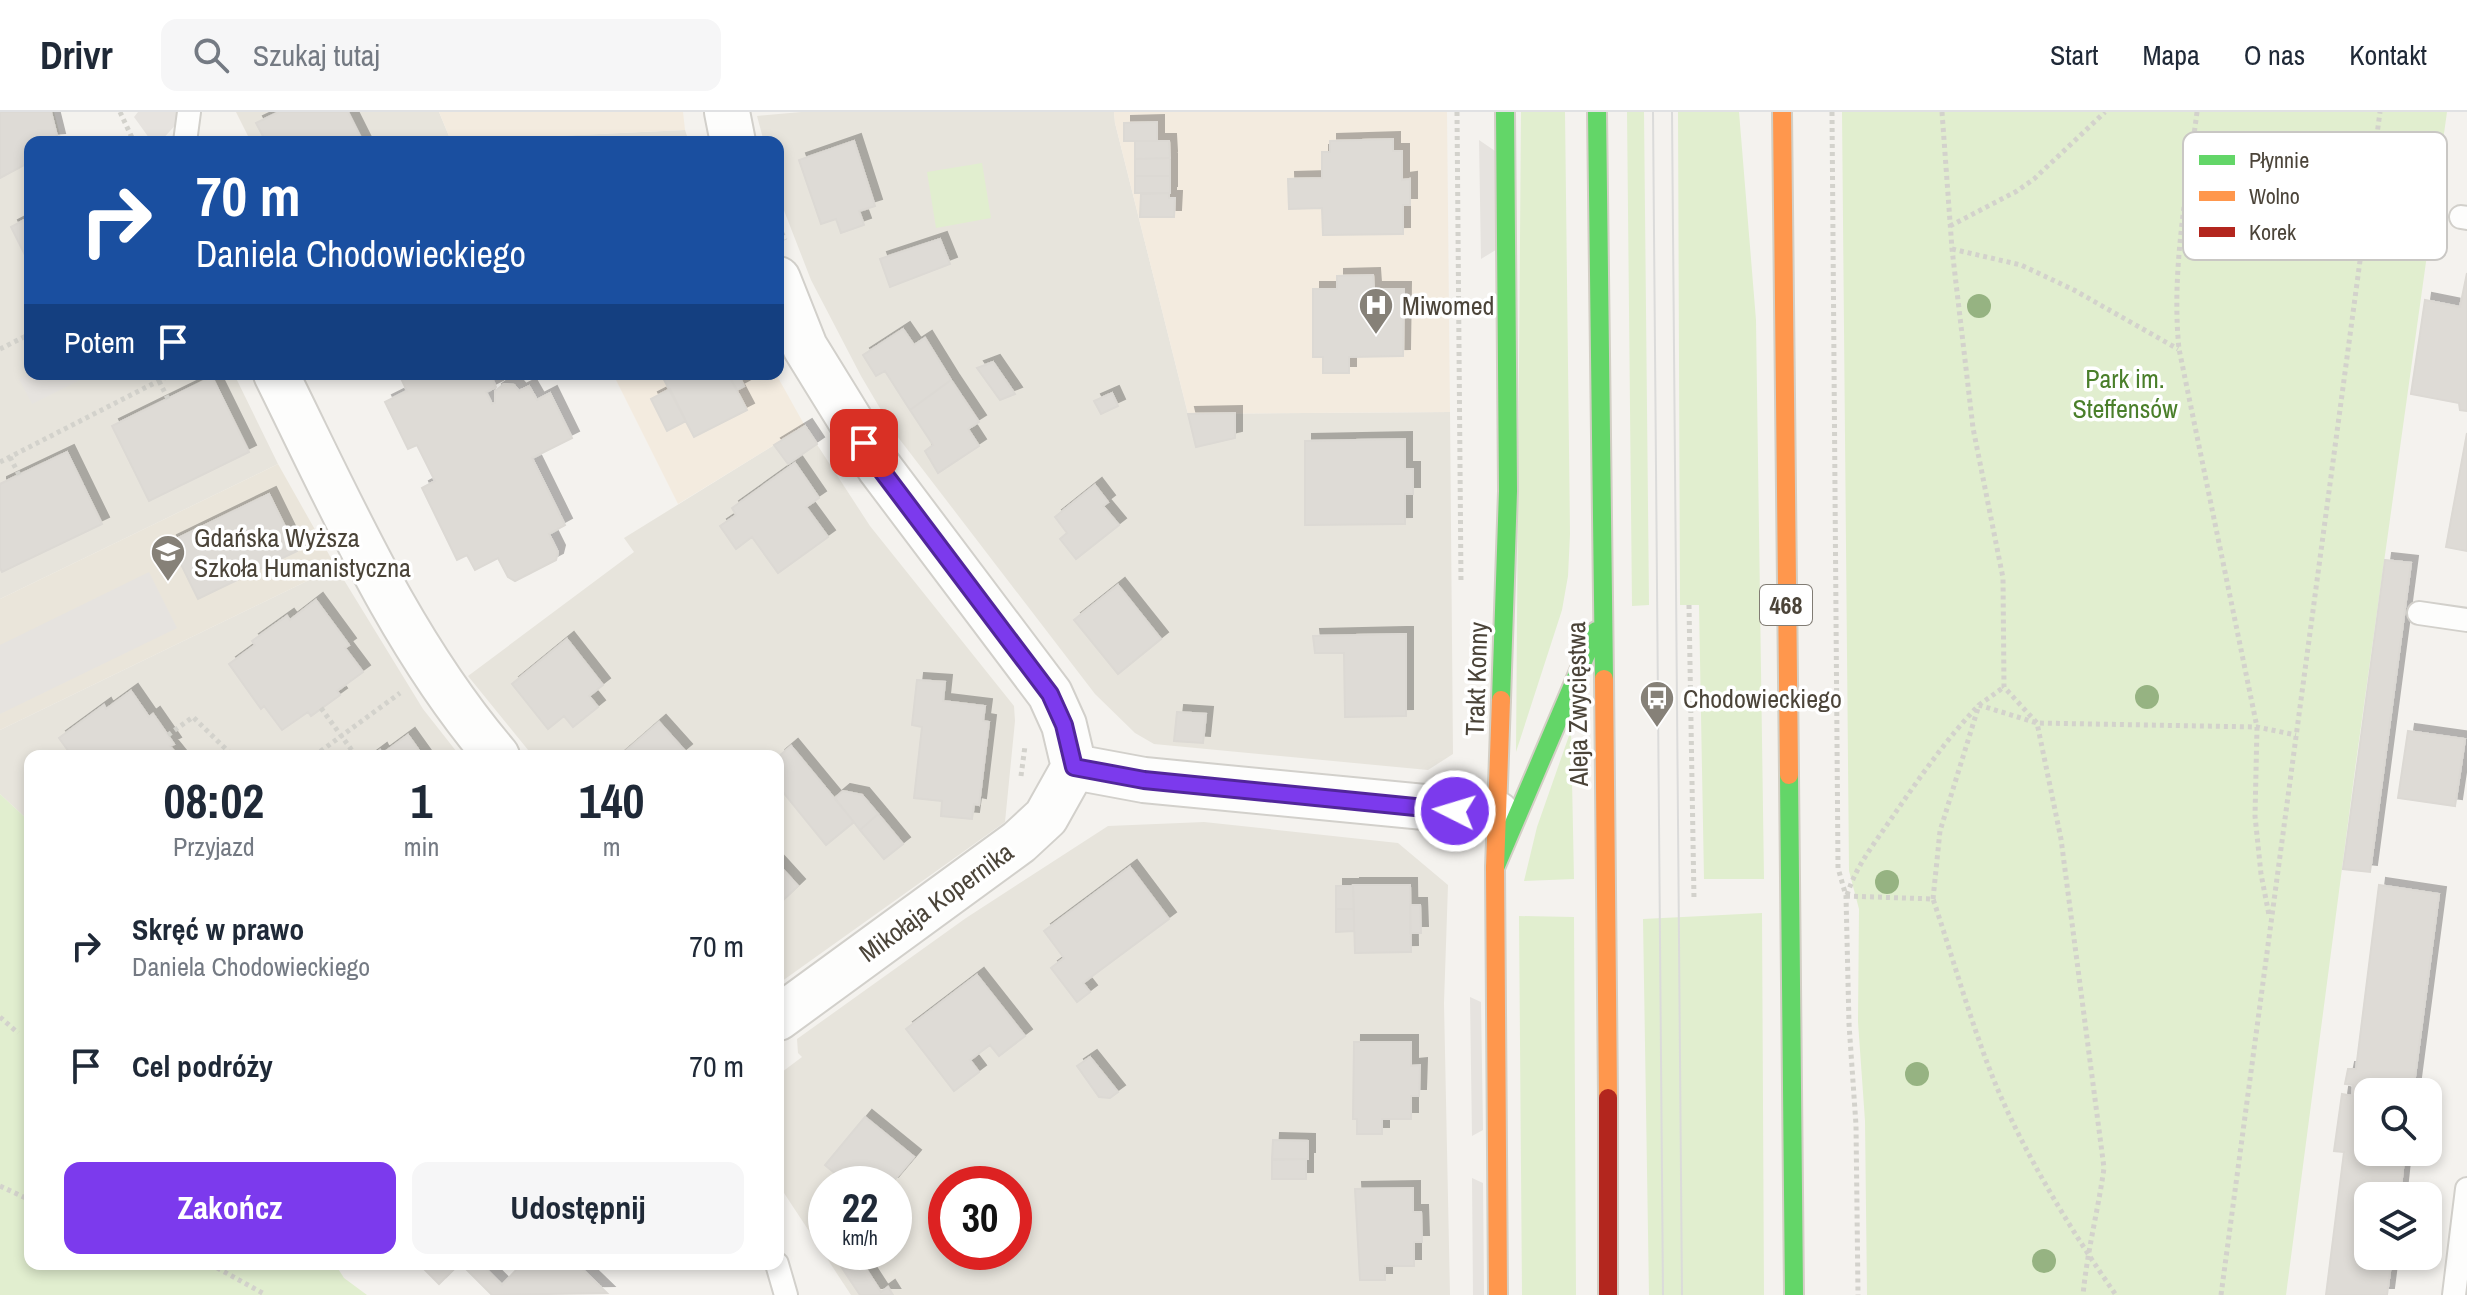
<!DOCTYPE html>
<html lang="pl">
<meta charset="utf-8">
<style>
:root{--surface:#fff;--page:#f6f6f7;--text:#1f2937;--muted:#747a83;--line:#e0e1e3;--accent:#7c3aed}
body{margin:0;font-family:"Archivo Narrow",sans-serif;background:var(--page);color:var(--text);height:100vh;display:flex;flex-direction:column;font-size:30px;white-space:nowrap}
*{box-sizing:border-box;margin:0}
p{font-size:26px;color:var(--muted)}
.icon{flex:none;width:44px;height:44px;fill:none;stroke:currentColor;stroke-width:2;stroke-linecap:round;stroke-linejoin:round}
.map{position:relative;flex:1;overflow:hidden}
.drawer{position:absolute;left:24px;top:638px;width:760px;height:520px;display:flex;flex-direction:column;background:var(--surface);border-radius:16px;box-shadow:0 4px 12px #0003}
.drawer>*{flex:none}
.guide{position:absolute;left:24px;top:24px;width:760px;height:244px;border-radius:16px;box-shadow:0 4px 12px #0003;background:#1a4fa0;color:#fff;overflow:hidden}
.fabs{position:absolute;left:2354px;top:966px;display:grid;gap:16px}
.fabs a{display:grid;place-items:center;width:88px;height:88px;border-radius:16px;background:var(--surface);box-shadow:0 4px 12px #0003;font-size:40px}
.speed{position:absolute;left:808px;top:1054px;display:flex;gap:16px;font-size:40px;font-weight:700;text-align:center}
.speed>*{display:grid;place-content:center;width:104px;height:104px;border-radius:50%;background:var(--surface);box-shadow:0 4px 12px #0003;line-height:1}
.speed small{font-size:20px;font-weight:400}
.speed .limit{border:12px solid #d22;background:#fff;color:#111}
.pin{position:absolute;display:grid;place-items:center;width:68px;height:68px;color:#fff;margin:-34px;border-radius:16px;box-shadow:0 4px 12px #0006}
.me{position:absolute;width:88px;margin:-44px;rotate:275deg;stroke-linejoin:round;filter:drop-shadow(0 0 6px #0008)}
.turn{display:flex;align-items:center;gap:28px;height:168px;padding:0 40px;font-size:36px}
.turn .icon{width:104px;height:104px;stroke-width:2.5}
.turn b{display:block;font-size:56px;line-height:68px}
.then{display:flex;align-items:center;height:76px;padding:0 40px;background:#0003;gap:16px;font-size:30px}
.eta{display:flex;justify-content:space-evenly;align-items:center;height:136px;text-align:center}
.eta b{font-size:48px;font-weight:700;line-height:56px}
.button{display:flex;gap:16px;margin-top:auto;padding:16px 40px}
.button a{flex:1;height:92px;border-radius:16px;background:var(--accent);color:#fff;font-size:32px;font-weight:700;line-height:92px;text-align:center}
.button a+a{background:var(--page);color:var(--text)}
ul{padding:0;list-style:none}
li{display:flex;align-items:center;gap:24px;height:120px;padding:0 40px}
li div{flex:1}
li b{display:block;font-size:30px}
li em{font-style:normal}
header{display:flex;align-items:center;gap:48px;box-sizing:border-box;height:112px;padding:0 40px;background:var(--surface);border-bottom:2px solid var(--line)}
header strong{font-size:38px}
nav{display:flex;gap:44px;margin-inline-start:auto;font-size:28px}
.search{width:560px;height:72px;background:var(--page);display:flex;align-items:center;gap:20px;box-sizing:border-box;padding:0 28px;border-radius:16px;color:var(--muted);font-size:30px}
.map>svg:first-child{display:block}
.residential{fill:#e7e4dc;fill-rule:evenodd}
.commercial{fill:#f3ebdf}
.education{fill:#eae5da}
.green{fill:#e1eecf}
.parking{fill:#e6e3df}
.building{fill:#dedbd6;stroke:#dcd9d4;stroke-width:2;filter:url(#shadow)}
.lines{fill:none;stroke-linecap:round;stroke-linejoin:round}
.lane-casing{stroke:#d2d0cb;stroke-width:26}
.street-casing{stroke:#d2d0cb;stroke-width:48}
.fast-casing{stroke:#d3cfc5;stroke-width:22}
.slow-casing{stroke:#d3cfc5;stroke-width:22}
.jam-casing{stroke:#d3cfc5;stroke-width:22}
.path{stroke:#d3d2cc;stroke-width:5;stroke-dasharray:4 4;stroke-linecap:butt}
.lane{stroke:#fdfdfc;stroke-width:22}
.street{stroke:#fdfdfc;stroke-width:44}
.fast{stroke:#63d668;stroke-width:18}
.slow{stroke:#ff974d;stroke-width:18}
.jam{stroke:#b3261e;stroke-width:18}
.tram{stroke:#dbdbda;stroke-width:2}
.tree{fill:#96b382}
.route-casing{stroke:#51269a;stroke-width:20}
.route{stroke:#7c3aed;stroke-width:14}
.labels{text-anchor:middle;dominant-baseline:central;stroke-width:7;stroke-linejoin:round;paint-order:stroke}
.shield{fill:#fff;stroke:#817c74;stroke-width:2}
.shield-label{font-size:24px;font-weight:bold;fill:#4b4439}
.poi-label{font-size:26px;fill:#4b4439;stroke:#fff;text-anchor:start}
.park-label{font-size:26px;fill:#4a7f2a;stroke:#fff}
.street-label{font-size:26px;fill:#4b4439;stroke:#fff}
.key{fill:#fff;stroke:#c9c7c4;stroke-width:2}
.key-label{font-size:22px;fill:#4b4439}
</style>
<header>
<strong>Drivr</strong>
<div class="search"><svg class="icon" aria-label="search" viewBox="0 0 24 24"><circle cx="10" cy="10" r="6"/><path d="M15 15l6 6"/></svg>Szukaj tutaj</div>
<nav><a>Start</a><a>Mapa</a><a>O nas</a><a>Kontakt</a></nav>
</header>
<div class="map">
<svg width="2467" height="1183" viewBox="0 0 2467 1183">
<defs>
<filter id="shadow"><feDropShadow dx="7" dy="-7" stdDeviation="0" flood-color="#0004"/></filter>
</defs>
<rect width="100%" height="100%" fill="#f4f2ee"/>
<path class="residential" d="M0,0H54L62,30H30V262H234L278,352L0,487Z
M236,0H439L451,29L685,18L689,30H251Z
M801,0H1114L1115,11L1188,302L1450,300L1453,642L1428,658L1154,632L1135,621L1095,582L894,320L861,264L811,168L778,83V30H764L757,4Z
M805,314L870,414L1014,594L1015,609L1005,710L778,872V644H533L468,564L634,440L624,426Z
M336,455L423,597L460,644H30V710L0,682V618Z
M1204,710L1398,731L1448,773L1444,891L1450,1183H851L784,1081L778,1052V963L802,945L798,941L797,927L966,806L1108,714ZM826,1072H894V1140H826ZM946,1072H1014V1140H946Z"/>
<path class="commercial" d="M439,0H683L685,18L451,29Z
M1114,0H1447L1450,300L1188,302L1115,11Z
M613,262H776L805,314L678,392Z"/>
<path class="education" d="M278,352L336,455L0,618V487Z"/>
<path class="green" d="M1521,0H1565L1570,422L1568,464L1562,498L1516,640Z
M1627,0H1644L1649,493L1632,494Z
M1678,0H1739L1756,208L1764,767H1704L1699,493H1680Z
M1842,0H2447L2356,650L2286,1183H1867L1865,1009L1858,910L1859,797L1849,759Z
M982,51L991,106L936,116L927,60Z
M1571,618L1574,767L1524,769L1537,715Z
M0,682L30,710V1152H335L344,1166L367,1183H0Z
M1762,801L1764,1183H1649L1643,807Z
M1519,804L1574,805L1576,1183H1522Z"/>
<path class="parking" d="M138,0H182L180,8L160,30H152L134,5Z
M1479,28L1498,41L1499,136L1481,147Z
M30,261V262H92L32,292L19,267Z
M149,460L177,516L0,602V533Z
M1470,885L1481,890L1483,1018L1472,1024Z
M1472,1066L1483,1071L1484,1183H1473Z"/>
<path class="building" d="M0,0H51L58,28L30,30V50L0,66Z
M279,0H348L363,30H266L256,11Z
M1157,10V29H1124V11Z
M1393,27V39H1402V68L1410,67V93H1403V122L1323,123L1322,96L1289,97L1288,67L1322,66V40H1330V29Z
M854,29L875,94L859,99L864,113L841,121L836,107L821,112L799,48Z
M1135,29H1169L1170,46L1135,47Z
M1170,46V64H1135V47Z
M1135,64H1170V81H1135Z
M1169,81V86H1175L1174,105H1140L1141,82Z
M30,105V153L11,115Z
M940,127L950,152L890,175L880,147Z
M2467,161V299L2460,298L2459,291L2411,282L2425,188L2460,195Z
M1373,163L1374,177H1404L1403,244L1349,245V261H1323V245H1313V177H1337V164Z
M903,217L914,233L925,226L951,268L910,298L885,259L876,264L863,243Z
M993,250L1015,282L1000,288L977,256Z
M399,262H490L496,275L486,280L492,292L495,291V279L504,272L514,273L519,279L529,274L537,288L550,281L572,326L532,346L565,413L549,422L558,440L556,448L515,469L508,465L498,446L475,458L467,443L457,448L422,376L435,369L417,333L408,337L385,290L407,279Z
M661,262H728L747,298L694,325Z
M728,262H738L744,274L737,278Z
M212,265L249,340L149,389L112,314Z
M951,268L979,310L968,317L979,334L938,361L925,339L933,333L910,298Z
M670,277L686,309L667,319L651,287Z
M1112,281L1118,294L1101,302L1094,289Z
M1235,301V326L1196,335L1188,302Z
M805,314L817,332L788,352L774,333Z
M2467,321V439L2446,435Z
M1405,327V357H1413V382H1405V412L1305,413V329Z
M67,340L102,412L2,460L0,456V372Z
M795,351L819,386L806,395L828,425L778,461L752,425L736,437L720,414L736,403L732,396Z
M1095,373L1108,390L1103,394L1119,413L1076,447L1060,427L1067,421L1055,405Z
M269,382L297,439L198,487L170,430Z
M2385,448L2411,451L2370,760L2343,757Z
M1118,473L1161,527L1118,562L1074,508Z
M316,488L349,533L345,536L363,560L337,579L340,583L311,604L308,600L282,618L264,594L261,597L229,552L255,533L252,529L287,504L290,508Z
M1399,522H1406V604L1345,605L1344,541H1315L1313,524Z
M567,527L603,573L589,584L598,595L573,615L564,604L548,617L512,572Z
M917,568L945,570L943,589L985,594L983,609L989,610L979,693L974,692L972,707L941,704L942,689L914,686L922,615L912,613Z
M131,579L149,605L153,602L174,632L170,634L178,644H72L59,626L104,593L106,597Z
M1177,600L1206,602L1203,631L1174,629Z
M659,610L685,639L679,644H620Z
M2408,619L2465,627L2455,694L2398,686Z
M408,623L423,644H372L380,638L382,642Z
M791,634L854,710L826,733L778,674V645Z
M843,679L862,683L878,702L860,718L835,686Z
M878,702L903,732L884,747L860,718Z
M778,752L798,774L778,793Z
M1130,755L1169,807L1083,871L1090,880L1077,890L1051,856L1064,846L1044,819Z
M1353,773H1410L1411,840L1355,841Z
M1353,773L1354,797H1336V774Z
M2379,773L2439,782L2413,980H2368V1040H2411L2410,1048H2404L2400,1084H2368V1144H2392L2387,1183H2326L2344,1040L2334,1039L2342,982L2352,984L2353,973L2345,972L2348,957H2356Z
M1410,793H1420L1421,821H1410Z
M1336,797H1354V819L1336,820Z
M977,863L1025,924L999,944L990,933L970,948L979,960L954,979L906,917Z
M1354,930H1411V954L1420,953L1419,984H1411V1007H1382V1022H1357V1007H1353Z
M1090,945L1118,980L1110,986L1099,985L1077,954Z
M865,1005L914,1045L891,1072H848L825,1053Z
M1273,1028L1308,1029V1047H1272Z
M1306,1047V1067H1272V1048Z
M1413,1076V1100H1421L1422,1130H1414V1154H1385V1168H1360L1355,1077Z
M847,1140H855L881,1180L888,1175L893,1183H860L836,1147Z
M419,1152H459L439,1172Z
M461,1152H481L502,1173L522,1152H577L607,1181L492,1183Z"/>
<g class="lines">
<g class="lane-casing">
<path id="lane" d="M185,30L189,0
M2461,105L2467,106
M2419,501L2467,508
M777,1152L786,1183
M2454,1183L2467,1077"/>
</g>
<g class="street-casing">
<path id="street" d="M727,0L733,30
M778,167L805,235L879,355L1050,582L1064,613L1074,655L1144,668L1497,702
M276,262C341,393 401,532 497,644
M778,906L1019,730L1046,705L1074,655"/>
</g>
<g class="fast-casing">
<path id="fast" d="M1597,0L1604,567
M1501,588L1508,379L1505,0
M1789,663L1794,1183
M1495,756L1596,519"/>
</g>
<g class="slow-casing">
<path id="slow" d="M1782,0L1789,663
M1604,567L1608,986
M1498,1183L1495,756L1501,588"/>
</g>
<g class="jam-casing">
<path id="jam" d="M1608,986V1183"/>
</g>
<path class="path" d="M120,0L134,30
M1457,0L1461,471
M1832,0L1838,756L1846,784L1849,912L1856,1013L1858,1183
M1942,0L1952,137L1973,316L2003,466L2004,575L2037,611L2061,727L2104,1056C2098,1099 2087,1140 2083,1183
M2197,0C2187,79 2171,158 2179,237L2257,615L2255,704L2261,762L2269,803
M778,113L785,128
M1950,114L2017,79L2034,67L2105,0
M1952,137L2021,153L2074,178L2178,237
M0,237L30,222
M159,269L168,287
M10,345L19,363
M0,350L172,262
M1689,493L1694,787
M321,596L356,644
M168,623L193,605L233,644
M314,644L400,581
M1021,664L1025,634
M1847,783C1856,754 1874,732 1891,707C1918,668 1946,627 1979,593L2037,611L2257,615L2296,623
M1846,784L1933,787C1953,846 1970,908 1993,966C2022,1038 2071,1119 2116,1183
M1933,787L1940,719L1979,593L2004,575
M0,905L18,921
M0,1074L30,1088
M210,1152L266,1183
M2221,1183L2380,0"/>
<use href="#lane" class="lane"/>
<use href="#street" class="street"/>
<use href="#fast" class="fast"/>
<use href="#slow" class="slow"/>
<use href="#jam" class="jam"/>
<path class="tram" d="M1653,0L1663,1183
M1672,0L1682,1183"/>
</g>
<g class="tree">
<circle cx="1979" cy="194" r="12"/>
<circle cx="2147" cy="585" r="12"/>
<circle cx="1887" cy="770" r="12"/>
<circle cx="1917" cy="962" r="12"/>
<circle cx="2044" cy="1149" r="12"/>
</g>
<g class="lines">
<g class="route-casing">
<path id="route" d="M864,331L879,355L1050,582L1064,613L1074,655L1144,668L1455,699"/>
</g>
<use href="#route" class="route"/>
</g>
<defs>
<g id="hospital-pin" transform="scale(1.8)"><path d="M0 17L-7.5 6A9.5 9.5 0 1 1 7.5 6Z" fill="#868178" stroke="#fff"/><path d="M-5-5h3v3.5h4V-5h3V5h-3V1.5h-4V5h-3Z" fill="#fff"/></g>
<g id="university-pin" transform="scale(1.8)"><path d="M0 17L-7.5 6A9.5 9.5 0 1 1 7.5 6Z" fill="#868178" stroke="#fff"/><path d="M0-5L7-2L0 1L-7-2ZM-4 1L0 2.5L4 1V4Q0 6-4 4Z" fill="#fff"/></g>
<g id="bus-pin" transform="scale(1.8)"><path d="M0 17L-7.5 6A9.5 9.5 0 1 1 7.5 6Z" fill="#868178" stroke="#fff"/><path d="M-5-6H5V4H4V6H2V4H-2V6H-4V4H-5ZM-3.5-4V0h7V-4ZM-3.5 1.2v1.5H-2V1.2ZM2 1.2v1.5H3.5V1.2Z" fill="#fff"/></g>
</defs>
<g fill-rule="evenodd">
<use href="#hospital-pin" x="1376" y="193"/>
<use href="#university-pin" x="168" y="440"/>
<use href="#bus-pin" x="1657" y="586"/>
</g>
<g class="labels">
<rect class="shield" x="1760" y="473" width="52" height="40" rx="6"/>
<g class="shield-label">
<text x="1786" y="493">468</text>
</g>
<g class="poi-label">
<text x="1402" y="193">Miwomed</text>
<text x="194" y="425">Gdańska Wyższa<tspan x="194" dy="30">Szkoła Humanistyczna</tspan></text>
<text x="1683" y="586">Chodowieckiego</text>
</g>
<g class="park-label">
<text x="2125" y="266">Park im.<tspan x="2125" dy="30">Steffensów</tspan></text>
</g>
<g class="street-label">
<text transform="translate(1476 567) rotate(-88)">Trakt Konny</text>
<text transform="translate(1577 592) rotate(-91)">Aleja Zwycięstwa</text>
<text transform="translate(936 790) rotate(-36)">Mikołaja Kopernika</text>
</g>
</g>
<rect x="2183" y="20" width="264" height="128" rx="12" class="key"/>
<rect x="2199" y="43" width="36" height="10" fill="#63d668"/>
<rect x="2199" y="79" width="36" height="10" fill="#ff974d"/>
<rect x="2199" y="115" width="36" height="10" fill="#b3261e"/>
<g class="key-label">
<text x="2249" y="56">Płynnie</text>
<text x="2249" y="92">Wolno</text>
<text x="2249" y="128">Korek</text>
</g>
</svg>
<div class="fabs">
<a><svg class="icon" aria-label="search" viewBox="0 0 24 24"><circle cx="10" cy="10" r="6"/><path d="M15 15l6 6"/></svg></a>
<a><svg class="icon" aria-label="layers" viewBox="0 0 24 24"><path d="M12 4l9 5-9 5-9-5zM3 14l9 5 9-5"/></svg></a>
</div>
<div class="speed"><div>22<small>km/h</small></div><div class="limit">30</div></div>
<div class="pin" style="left:864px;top:331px;background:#d93025"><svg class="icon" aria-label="arrive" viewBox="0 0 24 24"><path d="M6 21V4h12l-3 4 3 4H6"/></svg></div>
<svg class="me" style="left:1455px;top:699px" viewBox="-20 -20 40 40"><circle r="17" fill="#7c3aed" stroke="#fff" stroke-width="3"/><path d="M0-11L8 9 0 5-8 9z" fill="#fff"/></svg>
<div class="guide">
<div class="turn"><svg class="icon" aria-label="right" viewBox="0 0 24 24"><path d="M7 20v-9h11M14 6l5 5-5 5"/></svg><div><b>70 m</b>Daniela Chodowieckiego</div></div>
<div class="then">Potem<svg class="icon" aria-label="arrive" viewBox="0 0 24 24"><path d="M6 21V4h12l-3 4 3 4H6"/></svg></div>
</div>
<section class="drawer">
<div class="eta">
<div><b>08:02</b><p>Przyjazd</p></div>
<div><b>1</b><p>min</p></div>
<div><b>140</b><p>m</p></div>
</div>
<ul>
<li><svg class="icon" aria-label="right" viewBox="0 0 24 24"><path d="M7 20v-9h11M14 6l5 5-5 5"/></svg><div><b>Skręć w prawo</b><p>Daniela Chodowieckiego</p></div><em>70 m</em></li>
<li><svg class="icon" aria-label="arrive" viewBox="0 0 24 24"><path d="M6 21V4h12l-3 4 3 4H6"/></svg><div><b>Cel podróży</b></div><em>70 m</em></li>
</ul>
<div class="button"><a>Zakończ</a><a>Udostępnij</a></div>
</section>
</div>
